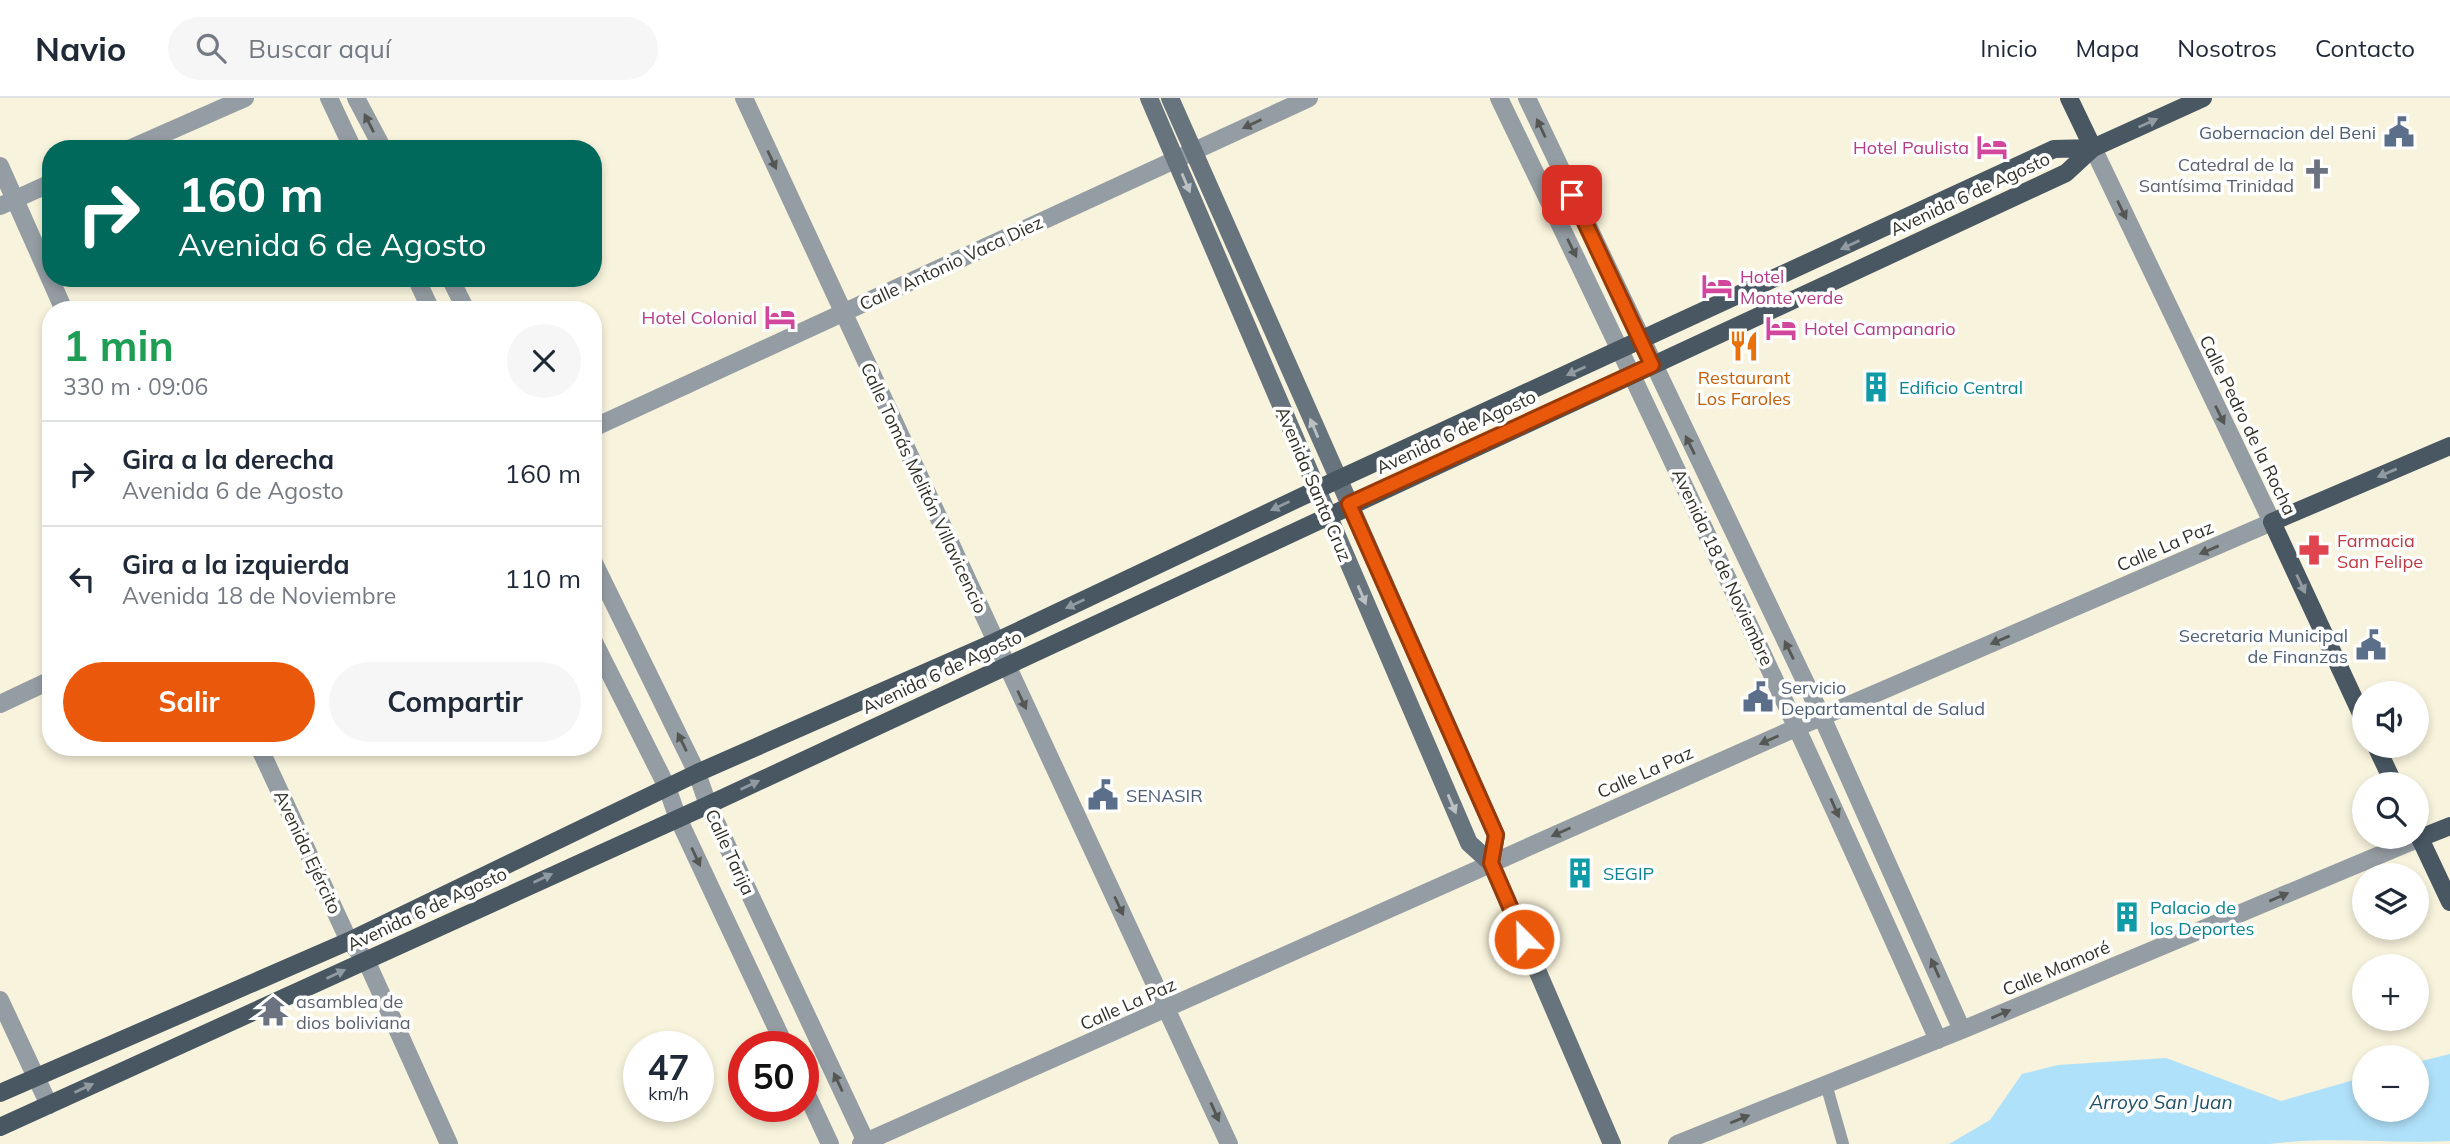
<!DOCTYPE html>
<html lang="es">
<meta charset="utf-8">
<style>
:root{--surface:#fff;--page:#f6f6f7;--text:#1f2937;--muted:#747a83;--line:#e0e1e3;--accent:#ea580c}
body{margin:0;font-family:Mulish,sans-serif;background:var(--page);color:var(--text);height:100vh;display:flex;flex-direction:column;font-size:26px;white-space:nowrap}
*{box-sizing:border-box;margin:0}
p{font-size:23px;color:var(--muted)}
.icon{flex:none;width:38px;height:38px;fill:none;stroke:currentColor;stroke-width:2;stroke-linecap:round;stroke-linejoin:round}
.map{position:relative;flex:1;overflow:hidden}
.panel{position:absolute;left:42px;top:203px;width:560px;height:455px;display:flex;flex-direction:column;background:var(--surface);border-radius:28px;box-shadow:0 4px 10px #0003}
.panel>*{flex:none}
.hud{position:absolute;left:42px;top:42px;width:560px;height:147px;border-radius:28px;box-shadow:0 4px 10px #0003;background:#00695c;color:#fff;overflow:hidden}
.tools{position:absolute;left:2352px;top:583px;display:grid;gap:14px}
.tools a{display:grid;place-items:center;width:77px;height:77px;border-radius:50%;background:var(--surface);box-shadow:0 4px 10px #0003;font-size:35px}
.speed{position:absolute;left:623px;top:933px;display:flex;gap:14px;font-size:35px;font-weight:700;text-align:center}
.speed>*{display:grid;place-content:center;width:91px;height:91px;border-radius:50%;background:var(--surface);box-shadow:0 4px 10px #0003;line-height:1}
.speed small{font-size:18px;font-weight:400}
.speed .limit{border:10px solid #d22;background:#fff;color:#111}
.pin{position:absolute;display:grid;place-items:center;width:60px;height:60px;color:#fff;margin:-30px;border-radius:14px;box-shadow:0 4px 10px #0006}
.me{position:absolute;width:77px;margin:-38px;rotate:337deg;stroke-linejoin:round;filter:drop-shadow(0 0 5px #0008)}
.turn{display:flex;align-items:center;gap:24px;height:147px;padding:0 21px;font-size:32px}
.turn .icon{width:91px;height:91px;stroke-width:2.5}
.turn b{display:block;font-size:49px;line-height:60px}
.round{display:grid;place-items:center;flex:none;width:74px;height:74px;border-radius:37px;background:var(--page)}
.summary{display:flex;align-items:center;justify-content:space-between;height:119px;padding:0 21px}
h1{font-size:42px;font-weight:700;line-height:52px;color:#1e9e55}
.button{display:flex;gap:14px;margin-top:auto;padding:14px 21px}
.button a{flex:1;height:80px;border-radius:42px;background:var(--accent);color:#fff;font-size:28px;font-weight:700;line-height:80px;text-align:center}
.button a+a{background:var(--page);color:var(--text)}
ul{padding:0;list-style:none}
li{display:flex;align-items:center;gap:21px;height:105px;padding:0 21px;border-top:2px solid var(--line)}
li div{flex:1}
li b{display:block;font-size:26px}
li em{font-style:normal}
header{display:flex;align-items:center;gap:42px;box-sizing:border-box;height:98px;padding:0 35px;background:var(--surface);border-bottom:2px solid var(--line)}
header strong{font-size:33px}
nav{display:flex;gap:38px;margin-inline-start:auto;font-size:24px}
.search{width:490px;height:63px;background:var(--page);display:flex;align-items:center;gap:18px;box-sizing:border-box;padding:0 24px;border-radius:38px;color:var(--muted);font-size:26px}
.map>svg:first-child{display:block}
.water{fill:#b0e1fa}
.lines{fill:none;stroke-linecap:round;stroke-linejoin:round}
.service{stroke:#949da3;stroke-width:12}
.minor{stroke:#949da3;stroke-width:18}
.tertiary{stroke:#949da3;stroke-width:18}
.secondary{stroke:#67747d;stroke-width:18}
.primary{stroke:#485762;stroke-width:18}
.oneway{fill:#545753}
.oneway2{fill:#919aa1}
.oneway3{fill:#bbc0c4}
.route-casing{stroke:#983908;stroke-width:18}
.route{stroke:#ea580c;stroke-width:12}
.labels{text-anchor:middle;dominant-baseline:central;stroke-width:7;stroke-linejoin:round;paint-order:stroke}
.service-label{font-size:18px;fill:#4e5e75;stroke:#fff;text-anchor:end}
.hotel-label{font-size:18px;fill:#b23c85;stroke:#fff;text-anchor:end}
.worship-label{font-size:18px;fill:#5b616d;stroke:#fff;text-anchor:end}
.street-label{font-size:18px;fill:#323128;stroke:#fff}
.food-label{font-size:18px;fill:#c56008;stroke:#fff}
.culture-label{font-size:18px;fill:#0d838f;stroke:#fff;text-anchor:start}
.health-label{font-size:18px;fill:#be3a42;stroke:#fff;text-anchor:start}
.water-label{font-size:19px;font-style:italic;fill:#205167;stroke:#fff}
</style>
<header>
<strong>Navio</strong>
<div class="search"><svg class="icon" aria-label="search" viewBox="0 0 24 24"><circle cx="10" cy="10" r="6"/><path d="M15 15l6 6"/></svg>Buscar aquí</div>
<nav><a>Inicio</a><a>Mapa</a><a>Nosotros</a><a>Contacto</a></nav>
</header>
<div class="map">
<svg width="2450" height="1046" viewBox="0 0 2450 1046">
<rect width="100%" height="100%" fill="#f8f3dc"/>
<path class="water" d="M2450,956V1043C2390,1046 2329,1038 2269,1046H1949L1990,1022L2022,976L2058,967L2166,960L2281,1003L2364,979V1012H2417V964Z"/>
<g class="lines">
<path class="service" d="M1826,986L1843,1046"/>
<path class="minor" d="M744,0L1229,1046
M1499,0C1650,312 1797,625 1938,942
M1527,0L1822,619L1962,932
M129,51L245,0
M0,68L64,212
M0,108L51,85
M593,330L1309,0
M0,606L51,582
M259,649L349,843L366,862L449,1046
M0,902L49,1007
M861,1046L1798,629L2272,424L2093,50
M1677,1046L1962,932L2420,740"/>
<path class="tertiary" d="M329,0L353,51
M356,0L383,51
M416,180L431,212
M450,180L466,212
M593,463L697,675L708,707L867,1046
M593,542L667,689L677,718L785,948
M803,988L830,1046"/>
<path class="secondary" d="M1149,0L1469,745L1491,765L1496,737L1170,0
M1491,765L1612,1046"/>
<path class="primary" d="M2069,0L2093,50
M2364,622L2272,424L2450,348
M2376,648L2394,686
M2417,734L2450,804
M2420,740L2450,728
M0,995L349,843L697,675L995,544L1337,382L2054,51L2093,50
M0,1029L708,707L2066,75L2093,50L2203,0"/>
</g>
<defs><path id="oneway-solid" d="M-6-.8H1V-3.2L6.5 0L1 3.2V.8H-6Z" transform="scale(1.75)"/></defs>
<g class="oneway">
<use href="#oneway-solid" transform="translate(369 25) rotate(-117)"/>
<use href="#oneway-solid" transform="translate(1252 26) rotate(155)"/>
<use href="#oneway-solid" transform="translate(1541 30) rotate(-115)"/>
<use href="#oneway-solid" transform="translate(772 62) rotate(65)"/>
<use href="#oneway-solid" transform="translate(2122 112) rotate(64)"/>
<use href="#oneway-solid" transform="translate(1572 150) rotate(64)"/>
<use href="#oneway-solid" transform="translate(2220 317) rotate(64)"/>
<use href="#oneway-solid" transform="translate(1690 347) rotate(-116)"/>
<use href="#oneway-solid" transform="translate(2209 452) rotate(157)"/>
<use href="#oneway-solid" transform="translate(2000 542) rotate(157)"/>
<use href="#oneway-solid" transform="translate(1789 552) rotate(-116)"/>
<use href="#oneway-solid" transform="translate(1022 602) rotate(65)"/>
<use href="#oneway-solid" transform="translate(1769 642) rotate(156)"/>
<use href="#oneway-solid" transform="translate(682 644) rotate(-116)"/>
<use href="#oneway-solid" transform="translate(1835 710) rotate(66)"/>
<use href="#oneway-solid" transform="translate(1561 734) rotate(156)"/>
<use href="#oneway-solid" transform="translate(696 759) rotate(65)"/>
<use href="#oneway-solid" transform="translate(2279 799) rotate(-23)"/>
<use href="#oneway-solid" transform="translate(1119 808) rotate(65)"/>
<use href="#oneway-solid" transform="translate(1935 870) rotate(-114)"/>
<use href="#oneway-solid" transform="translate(2001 916) rotate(-23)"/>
<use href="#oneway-solid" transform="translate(838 984) rotate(-115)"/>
<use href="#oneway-solid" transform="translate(1215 1014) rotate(66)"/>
<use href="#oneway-solid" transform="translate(1740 1021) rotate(-22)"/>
</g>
<g class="oneway2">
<use href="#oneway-solid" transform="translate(2148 25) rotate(-24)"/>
<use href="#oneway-solid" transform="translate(1850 147) rotate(155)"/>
<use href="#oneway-solid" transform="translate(1576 273) rotate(156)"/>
<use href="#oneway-solid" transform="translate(2387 375) rotate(157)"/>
<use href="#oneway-solid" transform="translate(1280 408) rotate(155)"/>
<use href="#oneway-solid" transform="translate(2301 486) rotate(65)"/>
<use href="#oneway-solid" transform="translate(1075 506) rotate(155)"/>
<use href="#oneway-solid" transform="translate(750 687) rotate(-25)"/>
<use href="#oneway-solid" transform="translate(543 780) rotate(-25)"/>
<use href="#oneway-solid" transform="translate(336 876) rotate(-25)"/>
<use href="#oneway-solid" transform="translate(84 990) rotate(-25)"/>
</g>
<g class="oneway3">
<use href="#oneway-solid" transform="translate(1186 85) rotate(67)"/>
<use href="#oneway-solid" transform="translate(1314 330) rotate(-113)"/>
<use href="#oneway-solid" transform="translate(1362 497) rotate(67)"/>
<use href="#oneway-solid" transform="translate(1452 706) rotate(67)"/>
</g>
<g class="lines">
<g class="route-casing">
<path id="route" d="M1524,841L1491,765L1496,737L1349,406L1652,267L1572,97"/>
</g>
<use href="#route" class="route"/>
</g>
<defs>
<g id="civic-bare" transform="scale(2.415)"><path d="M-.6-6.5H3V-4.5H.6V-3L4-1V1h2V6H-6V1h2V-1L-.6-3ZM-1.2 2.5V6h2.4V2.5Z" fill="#5c6f8a" stroke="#fff" stroke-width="2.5" paint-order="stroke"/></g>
<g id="hotel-bare" transform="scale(2.415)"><path d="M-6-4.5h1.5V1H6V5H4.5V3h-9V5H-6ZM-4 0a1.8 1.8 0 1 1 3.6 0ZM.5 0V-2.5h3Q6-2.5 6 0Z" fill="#d1479c" stroke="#fff" stroke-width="2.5" paint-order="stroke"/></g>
<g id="church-bare" transform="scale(2.415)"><path d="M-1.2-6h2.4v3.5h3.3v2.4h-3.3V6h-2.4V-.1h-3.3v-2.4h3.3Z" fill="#6b7280" stroke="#fff" stroke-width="2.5" paint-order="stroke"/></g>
<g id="restaurant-bare" transform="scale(2.415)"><path d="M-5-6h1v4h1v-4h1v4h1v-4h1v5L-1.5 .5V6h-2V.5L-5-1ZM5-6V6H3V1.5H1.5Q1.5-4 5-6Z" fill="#e8710a" stroke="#fff" stroke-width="2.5" paint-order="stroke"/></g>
<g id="building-bare" transform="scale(2.415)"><path d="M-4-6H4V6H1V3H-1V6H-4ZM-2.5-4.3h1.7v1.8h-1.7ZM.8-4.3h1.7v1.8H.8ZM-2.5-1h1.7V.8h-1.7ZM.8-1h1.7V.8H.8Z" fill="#0f9aa8" stroke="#fff" stroke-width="2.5" paint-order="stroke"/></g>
<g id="pharmacy-bare" transform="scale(2.415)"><path d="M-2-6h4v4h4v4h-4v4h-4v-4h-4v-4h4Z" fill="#e0444e" stroke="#fff" stroke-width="2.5" paint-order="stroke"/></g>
<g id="temple-bare" transform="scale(2.415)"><path d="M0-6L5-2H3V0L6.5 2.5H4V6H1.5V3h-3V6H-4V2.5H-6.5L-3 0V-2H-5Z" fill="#6b7280" stroke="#fff" stroke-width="2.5" paint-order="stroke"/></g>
</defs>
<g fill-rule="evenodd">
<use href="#civic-bare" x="2399" y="34"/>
<use href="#hotel-bare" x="1992" y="49"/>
<use href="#church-bare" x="2317" y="76"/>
<use href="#hotel-bare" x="1717" y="188"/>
<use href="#hotel-bare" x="780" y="219"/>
<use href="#hotel-bare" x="1781" y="230"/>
<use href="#restaurant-bare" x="1744" y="248"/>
<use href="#building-bare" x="1876" y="289"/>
<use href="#pharmacy-bare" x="2314" y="452"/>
<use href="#civic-bare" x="2371" y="547"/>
<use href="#civic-bare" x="1758" y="599"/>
<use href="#civic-bare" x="1103" y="697"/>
<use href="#building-bare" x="1580" y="775"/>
<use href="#building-bare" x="2127" y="819"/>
<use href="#temple-bare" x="273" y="913"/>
</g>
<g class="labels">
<g class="service-label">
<text x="2376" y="34">Gobernacion del Beni</text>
<text x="2348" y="537">Secretaria Municipal<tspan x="2348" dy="21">de Finanzas</tspan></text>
<text x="1781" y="589" text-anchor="start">Servicio<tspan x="1781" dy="21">Departamental de Salud</tspan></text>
<text x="1126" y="697" text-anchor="start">SENASIR</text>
</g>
<g class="hotel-label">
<text x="1969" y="49">Hotel Paulista</text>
<text x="1740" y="178" text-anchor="start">Hotel<tspan x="1740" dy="21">Monte verde</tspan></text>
<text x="757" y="219">Hotel Colonial</text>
<text x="1804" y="230" text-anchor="start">Hotel Campanario</text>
</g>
<g class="worship-label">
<text x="2294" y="66">Catedral de la<tspan x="2294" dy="21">Santísima Trinidad</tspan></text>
<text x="296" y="903" text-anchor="start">asamblea de<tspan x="296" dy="21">dios boliviana</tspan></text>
</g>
<g class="street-label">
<text transform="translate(1970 96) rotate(-25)">Avenida 6 de Agosto</text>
<text transform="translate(951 165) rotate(-25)">Calle Antonio Vaca Diez</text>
<text transform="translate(2248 327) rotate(64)">Calle Pedro de la Rocha</text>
<text transform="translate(1456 334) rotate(-25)">Avenida 6 de Agosto</text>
<text transform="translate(1314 386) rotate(67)">Avenida Santa Cruz</text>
<text transform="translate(924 390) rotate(65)">Calle Tomás Melitón Villavicencio</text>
<text transform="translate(2165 448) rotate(-23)">Calle La Paz</text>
<text transform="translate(1723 469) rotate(65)">Avenida 18 de Noviembre</text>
<text transform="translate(942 574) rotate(-25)">Avenida 6 de Agosto</text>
<text transform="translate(1645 674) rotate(-24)">Calle La Paz</text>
<text transform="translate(308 754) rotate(65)">Avenida Ejército</text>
<text transform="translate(730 754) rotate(65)">Calle Tarija</text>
<text transform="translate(427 811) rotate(-25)">Avenida 6 de Agosto</text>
<text transform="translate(2056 870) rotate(-23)">Calle Mamoré</text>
<text transform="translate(1128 906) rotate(-24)">Calle La Paz</text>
</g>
<g class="food-label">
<text x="1744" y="279">Restaurant<tspan x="1744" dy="21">Los Faroles</tspan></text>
</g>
<g class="culture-label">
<text x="1899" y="289">Edificio Central</text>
<text x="1603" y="775">SEGIP</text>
<text x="2150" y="809">Palacio de<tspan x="2150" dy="21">los Deportes</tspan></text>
</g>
<g class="health-label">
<text x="2337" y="442">Farmacia<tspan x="2337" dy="21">San Felipe</tspan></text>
</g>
<g class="water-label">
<text x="2161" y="1004">Arroyo San Juan</text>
</g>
</g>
</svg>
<div class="tools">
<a><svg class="icon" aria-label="sound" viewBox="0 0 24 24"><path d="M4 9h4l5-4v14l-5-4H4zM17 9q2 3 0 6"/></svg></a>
<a><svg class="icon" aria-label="search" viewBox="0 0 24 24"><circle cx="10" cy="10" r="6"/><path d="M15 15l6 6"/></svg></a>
<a><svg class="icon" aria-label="layers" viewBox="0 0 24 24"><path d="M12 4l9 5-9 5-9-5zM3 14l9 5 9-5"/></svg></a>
<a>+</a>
<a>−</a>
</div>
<div class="speed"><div>47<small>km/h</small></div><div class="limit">50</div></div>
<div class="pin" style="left:1572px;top:97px;background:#d93025"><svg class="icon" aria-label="arrive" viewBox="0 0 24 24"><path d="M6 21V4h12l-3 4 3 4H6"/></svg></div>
<svg class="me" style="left:1524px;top:841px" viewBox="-20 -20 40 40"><circle r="17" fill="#ea580c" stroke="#fff" stroke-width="3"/><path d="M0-11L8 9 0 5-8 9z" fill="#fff"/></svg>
<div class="hud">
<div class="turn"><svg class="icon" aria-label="right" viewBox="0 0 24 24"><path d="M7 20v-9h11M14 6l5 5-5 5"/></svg><div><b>160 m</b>Avenida 6 de Agosto</div></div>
</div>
<section class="panel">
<div class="summary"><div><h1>1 min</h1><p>330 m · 09:06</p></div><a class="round"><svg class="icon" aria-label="close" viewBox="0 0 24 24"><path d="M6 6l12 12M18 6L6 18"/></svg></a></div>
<ul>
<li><svg class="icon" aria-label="right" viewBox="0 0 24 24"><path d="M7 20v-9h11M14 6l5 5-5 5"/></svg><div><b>Gira a la derecha</b><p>Avenida 6 de Agosto</p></div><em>160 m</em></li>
<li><svg class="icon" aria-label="left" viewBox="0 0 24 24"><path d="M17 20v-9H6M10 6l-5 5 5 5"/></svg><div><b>Gira a la izquierda</b><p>Avenida 18 de Noviembre</p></div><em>110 m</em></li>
</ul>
<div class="button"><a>Salir</a><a>Compartir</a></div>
</section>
</div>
